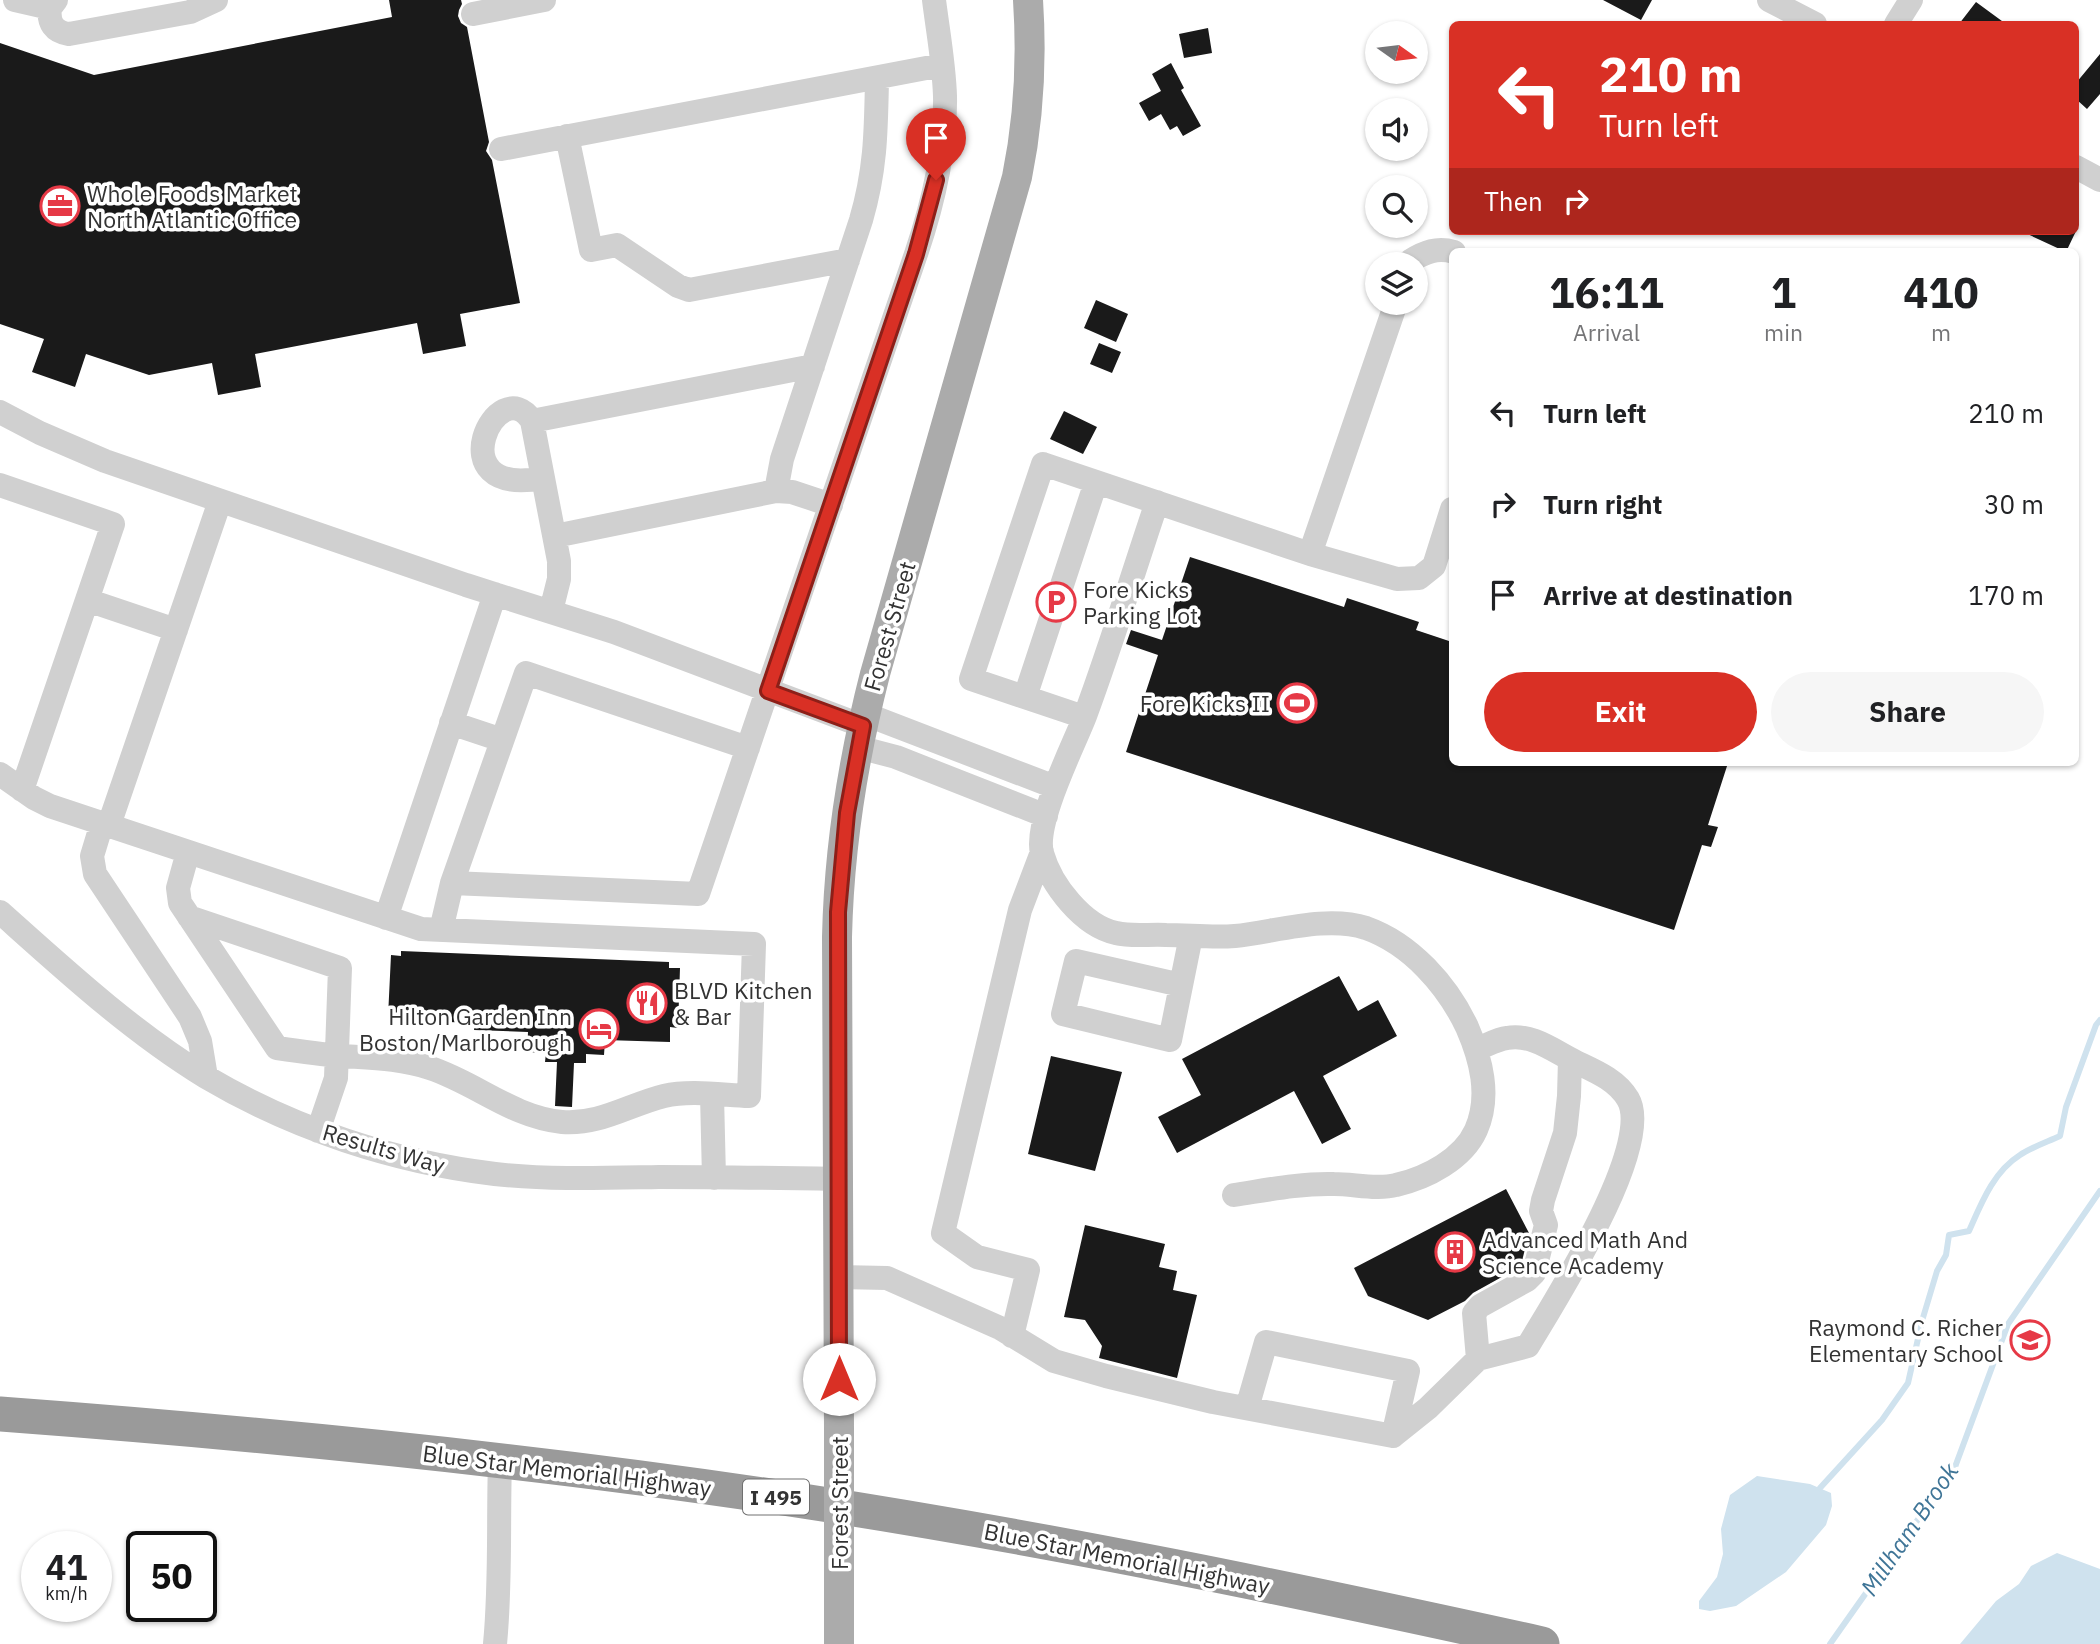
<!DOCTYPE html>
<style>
:root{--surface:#fff;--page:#f6f6f6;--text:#202124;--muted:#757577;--accent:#d93025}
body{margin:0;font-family:"IBM Plex Sans",sans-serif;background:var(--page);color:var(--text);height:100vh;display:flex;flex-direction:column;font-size:26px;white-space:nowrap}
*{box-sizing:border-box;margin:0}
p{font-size:23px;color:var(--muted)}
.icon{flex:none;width:38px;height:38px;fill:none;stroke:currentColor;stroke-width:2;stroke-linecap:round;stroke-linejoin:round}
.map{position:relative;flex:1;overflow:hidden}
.drawer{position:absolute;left:1449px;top:248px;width:630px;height:518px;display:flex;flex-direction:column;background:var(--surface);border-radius:10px;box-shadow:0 2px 5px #0004}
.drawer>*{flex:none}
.top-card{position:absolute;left:1449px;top:21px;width:630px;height:214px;border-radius:10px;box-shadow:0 2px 5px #0004;background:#d93025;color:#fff;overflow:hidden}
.needle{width:46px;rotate:104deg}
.fabs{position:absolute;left:1365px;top:21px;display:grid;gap:14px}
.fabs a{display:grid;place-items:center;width:63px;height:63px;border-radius:50%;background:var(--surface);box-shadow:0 2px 5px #0004;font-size:35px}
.speed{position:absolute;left:21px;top:1531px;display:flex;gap:14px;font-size:35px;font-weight:700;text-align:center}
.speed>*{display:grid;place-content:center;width:91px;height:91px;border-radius:50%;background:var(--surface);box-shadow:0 2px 5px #0004;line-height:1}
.speed small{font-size:18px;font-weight:400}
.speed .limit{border:4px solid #111;border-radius:10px;background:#fff;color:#111}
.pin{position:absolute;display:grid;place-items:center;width:60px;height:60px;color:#fff;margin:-72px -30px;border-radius:50% 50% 50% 0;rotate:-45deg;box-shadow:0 0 7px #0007}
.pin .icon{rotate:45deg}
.me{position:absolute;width:77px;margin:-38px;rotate:0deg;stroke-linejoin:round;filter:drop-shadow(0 0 5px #0008)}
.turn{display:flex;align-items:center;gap:24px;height:147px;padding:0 35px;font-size:32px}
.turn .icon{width:91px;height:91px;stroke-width:2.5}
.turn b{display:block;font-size:49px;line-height:60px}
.then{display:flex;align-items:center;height:66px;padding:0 35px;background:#0003;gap:14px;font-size:26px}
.eta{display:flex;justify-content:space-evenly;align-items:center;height:119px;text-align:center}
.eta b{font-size:42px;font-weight:700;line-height:49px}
.primary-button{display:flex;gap:14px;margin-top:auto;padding:14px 35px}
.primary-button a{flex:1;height:80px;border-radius:42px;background:var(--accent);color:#fff;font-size:28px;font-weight:700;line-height:80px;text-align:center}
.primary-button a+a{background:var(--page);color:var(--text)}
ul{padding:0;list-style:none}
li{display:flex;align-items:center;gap:21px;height:91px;padding:0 35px}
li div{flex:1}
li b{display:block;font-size:26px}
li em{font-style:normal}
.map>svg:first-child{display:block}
.water{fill:#cfe2ee}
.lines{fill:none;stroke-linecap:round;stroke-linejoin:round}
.stream{stroke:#cfe2ee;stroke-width:6}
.building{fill:#1a1a1a}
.minor{stroke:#d0d0d0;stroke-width:24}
.major{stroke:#ababab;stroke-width:30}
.highway{stroke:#9a9a9a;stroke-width:35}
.major-bridge{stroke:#ababab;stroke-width:30}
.route-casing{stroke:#8d1f18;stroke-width:18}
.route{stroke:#d93025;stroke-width:12}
.labels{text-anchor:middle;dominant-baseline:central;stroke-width:7;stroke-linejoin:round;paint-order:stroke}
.shield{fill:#fff;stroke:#707070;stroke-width:2}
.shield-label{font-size:21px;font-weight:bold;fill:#333}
.poi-label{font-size:23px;fill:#333;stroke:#fff;text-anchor:start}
.street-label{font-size:23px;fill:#333;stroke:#fff}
.water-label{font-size:24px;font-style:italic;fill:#3f7597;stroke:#fff}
</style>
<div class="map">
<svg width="2100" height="1644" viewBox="0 0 2100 1644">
<rect width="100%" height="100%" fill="#fff"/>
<path class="water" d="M1757,1476L1810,1484L1831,1493L1832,1506L1826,1525L1786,1572L1736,1606L1710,1611L1699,1609V1601L1717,1577L1723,1554L1721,1529L1730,1495Z
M2057,1553L2100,1569V1644H1960L1996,1601L2019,1584L2031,1566Z"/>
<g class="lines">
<path class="stream" d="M1820,1488L1882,1420L1908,1383L1922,1321L1937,1271L1946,1255L1949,1235L1969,1231C1981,1204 1993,1172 2020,1155C2032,1147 2047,1142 2060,1136L2066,1107L2096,1025L2100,1020
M1830,1644L1955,1467L2008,1324L2100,1191"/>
</g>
<path class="building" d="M389,0H461L462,4L459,10L458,16L461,23L467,27L489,142L486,151L492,160L520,303L460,314L466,346L423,354L417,323L255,354L261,387L218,395L212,363L149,375L86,354L75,387L32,372L44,339L0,324V43L94,75L392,17Z
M1603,0H1652L1641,20Z
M1976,2L2006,24H1959Z
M1208,28L1212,53L1184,58L1179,34Z
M2100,54V94L2087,109L2076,99V83Z
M1171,63L1184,88L1181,90L1201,126L1183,136L1177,126L1170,130L1161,114L1149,121L1139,103L1161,91L1152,74Z
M2021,231H2076L2066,252Z
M1096,300L1128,314L1116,342L1084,328Z
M1099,343L1121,352L1112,373L1090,364Z
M1064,411L1097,427L1083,454L1050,439Z
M1190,557L1344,607L1347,598L1419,622L1416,630L1452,642V763H1728L1708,825L1718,827L1711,847L1702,845L1674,930L1126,752L1158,655L1126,644L1131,630L1162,640Z
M401,951L669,962V968H680L678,1028L670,1027V1042L605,1040L604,1055L586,1054V1063H574L572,1107L555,1106L557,1062H545L546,1053L527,1052L528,1032L474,1030L475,1023L395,1020V1017H388L391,955L401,956Z
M1339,976L1358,1011L1378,1000L1397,1036L1323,1076L1351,1129L1322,1144L1294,1091L1177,1153L1158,1117L1201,1095L1182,1059Z
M1051,1056L1122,1072L1095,1171L1028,1154Z
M1506,1189L1529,1233L1521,1265L1518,1268L1473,1293L1465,1301L1428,1320L1368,1296L1354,1268Z
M1085,1225L1165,1244L1159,1267L1177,1271L1173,1290L1197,1295L1177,1378L1099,1358L1102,1346L1085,1320L1064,1317Z"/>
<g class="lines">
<path class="minor" d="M15,0L50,8L56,0
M1769,0L1815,24
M50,8C48,23 54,32 69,34L190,12L216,0
M473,14L544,0
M1896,24L1911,0
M567,136L591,250L617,245L678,286L689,290L848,260
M501,149L942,65
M2076,167L2100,180
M1409,264L1410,261C1425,252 1437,247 1454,252
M0,412L40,433L105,461L466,585L614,632L863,726
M532,421L813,366
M543,478C435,499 498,368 532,421L559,561V579L551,611
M0,485L113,524L22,790
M776,491L782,459L861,220C876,169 876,130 877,78
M1157,502C1133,573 1111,646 1085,716C1073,747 1034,823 1042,853C1051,885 1083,926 1116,933C1132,937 1149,934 1166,935C1189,935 1212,938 1235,936C1275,932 1326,915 1366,928C1411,944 1447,985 1467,1027C1481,1059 1491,1096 1476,1130C1463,1159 1427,1178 1396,1185C1377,1190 1354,1184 1334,1184C1301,1183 1267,1190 1234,1195
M555,536L776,491L792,492L831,505
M1310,554L1396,303
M87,600L176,630
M1025,697L1096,482
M865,714L1055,787
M1084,717L971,679L1043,464L1310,554L1397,579L1419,578L1434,566L1452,509
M451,723L502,740
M858,747L896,757L1046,816
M0,774L34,798L50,806L421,929L754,944L749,1096C722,1095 690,1090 664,1096C628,1105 600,1125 562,1122C512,1117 476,1083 430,1068C400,1058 371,1058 340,1056C319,1054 298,1051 277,1048L180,903L178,888L188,852
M102,823L92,856L95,874L190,1017L200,1041L206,1077
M109,825L220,501
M452,883L698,894L916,254C933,204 946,150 945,96C944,64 938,32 934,0
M0,912C66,971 131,1031 206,1077C294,1129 394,1162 495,1174C549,1180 604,1178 659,1177C719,1177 779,1178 838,1179
M189,917L340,968L336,1078L318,1131
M386,918L495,594
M441,930L452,883L526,673L748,748
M1181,985L1076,961L1063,1014L1170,1040L1191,936
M1477,1049C1486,1046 1497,1039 1507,1038C1532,1033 1555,1052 1576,1062C1595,1071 1617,1080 1628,1099C1655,1145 1554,1302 1528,1346L1478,1359
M712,1095L714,1178
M839,1277L887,1278L1000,1328L1054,1361L1106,1376L1213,1402L1393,1436L1428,1408L1478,1359L1474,1313L1480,1306L1527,1280L1534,1273L1546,1225L1541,1211L1543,1200L1565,1133L1569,1096L1570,1059
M1012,1336L1028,1270L977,1257L943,1233L1020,910L1042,852
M1247,1408L1266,1342L1408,1371L1393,1436
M495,1644C501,1583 498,1522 500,1461"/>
<path class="major" d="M839,1430L837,937C839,848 853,760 875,674L1017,177C1029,118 1032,60 1028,0"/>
<path class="highway" d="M0,1414C268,1434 537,1460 803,1501C1051,1539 1297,1590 1542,1644"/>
<path class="major-bridge" d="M839,1430V1644"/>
</g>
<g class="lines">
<g class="route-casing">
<path id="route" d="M839,1379L838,912L847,813L863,726L768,691L916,254L936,180"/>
</g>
<use href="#route" class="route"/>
</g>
<defs>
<g id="office-ring" transform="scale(2.0125)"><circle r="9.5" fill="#fff" stroke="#e63946" stroke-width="1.5"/><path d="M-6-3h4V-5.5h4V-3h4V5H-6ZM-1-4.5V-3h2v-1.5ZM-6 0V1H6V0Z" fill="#e63946"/></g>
<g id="parking-ring" transform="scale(2.0125)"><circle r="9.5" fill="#fff" stroke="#e63946" stroke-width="1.5"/><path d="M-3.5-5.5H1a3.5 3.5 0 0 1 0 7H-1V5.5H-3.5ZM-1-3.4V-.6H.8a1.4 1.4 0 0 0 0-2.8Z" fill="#e63946"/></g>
<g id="stadium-ring" transform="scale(2.0125)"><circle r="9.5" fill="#fff" stroke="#e63946" stroke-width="1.5"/><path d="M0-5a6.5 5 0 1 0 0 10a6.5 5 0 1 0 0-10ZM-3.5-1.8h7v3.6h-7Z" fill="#e63946"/></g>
<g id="restaurant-ring" transform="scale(2.0125)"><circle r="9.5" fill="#fff" stroke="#e63946" stroke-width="1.5"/><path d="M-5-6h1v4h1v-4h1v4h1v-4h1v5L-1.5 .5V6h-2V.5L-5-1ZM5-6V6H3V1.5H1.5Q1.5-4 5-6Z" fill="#e63946"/></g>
<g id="hotel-ring" transform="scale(2.0125)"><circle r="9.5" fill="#fff" stroke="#e63946" stroke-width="1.5"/><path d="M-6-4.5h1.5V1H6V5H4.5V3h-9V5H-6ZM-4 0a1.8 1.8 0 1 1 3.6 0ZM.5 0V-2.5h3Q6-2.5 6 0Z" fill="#e63946"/></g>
<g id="building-ring" transform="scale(2.0125)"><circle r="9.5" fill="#fff" stroke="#e63946" stroke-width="1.5"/><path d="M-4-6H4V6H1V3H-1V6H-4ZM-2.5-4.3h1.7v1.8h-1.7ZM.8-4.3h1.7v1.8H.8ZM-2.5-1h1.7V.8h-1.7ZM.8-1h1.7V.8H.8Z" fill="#e63946"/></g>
<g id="school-ring" transform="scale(2.0125)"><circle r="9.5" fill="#fff" stroke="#e63946" stroke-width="1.5"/><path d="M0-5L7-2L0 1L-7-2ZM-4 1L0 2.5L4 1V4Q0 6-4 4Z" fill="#e63946"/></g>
</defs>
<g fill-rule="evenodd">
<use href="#office-ring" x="60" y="206"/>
<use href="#parking-ring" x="1056" y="602"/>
<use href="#stadium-ring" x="1297" y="703"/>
<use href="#restaurant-ring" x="647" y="1003"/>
<use href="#hotel-ring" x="599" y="1029"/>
<use href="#building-ring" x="1455" y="1252"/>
<use href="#school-ring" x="2030" y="1340"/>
</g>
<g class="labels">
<rect class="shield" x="743" y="1479.5" width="66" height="35" rx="5"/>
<g class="shield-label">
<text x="776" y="1497">I 495</text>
</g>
<g class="poi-label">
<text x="87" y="193">Whole Foods Market<tspan x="87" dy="26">North Atlantic Office</tspan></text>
<text x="1083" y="589">Fore Kicks<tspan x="1083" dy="26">Parking Lot</tspan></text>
<text x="1270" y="703" text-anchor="end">Fore Kicks II</text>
<text x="674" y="990">BLVD Kitchen<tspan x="674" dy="26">&amp; Bar</tspan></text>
<text x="572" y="1016" text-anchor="end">Hilton Garden Inn<tspan x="572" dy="26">Boston/Marlborough</tspan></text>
<text x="1482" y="1239">Advanced Math And<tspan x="1482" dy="26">Science Academy</tspan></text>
<text x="2003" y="1327" text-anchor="end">Raymond C. Richer<tspan x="2003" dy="26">Elementary School</tspan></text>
</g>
<g class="street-label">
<text transform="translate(889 626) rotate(-74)">Forest Street</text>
<text transform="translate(384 1148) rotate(16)">Results Way</text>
<text transform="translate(567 1470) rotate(7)">Blue Star Memorial Highway</text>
<text transform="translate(839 1503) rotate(-90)">Forest Street</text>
<text transform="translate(1127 1558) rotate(11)">Blue Star Memorial Highway</text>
</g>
<g class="water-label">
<text transform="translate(1909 1529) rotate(-56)">Millham Brook</text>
</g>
</g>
</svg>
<div class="fabs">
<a><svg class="needle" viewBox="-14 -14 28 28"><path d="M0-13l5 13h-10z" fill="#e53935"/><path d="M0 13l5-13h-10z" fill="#757577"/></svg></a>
<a><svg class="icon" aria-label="sound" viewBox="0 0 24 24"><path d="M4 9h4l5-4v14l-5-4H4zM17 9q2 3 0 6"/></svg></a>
<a><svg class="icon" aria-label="search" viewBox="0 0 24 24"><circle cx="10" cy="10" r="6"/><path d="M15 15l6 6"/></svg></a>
<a><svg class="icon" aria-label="layers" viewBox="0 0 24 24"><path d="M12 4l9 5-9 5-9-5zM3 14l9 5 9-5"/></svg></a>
</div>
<div class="speed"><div>41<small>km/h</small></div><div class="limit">50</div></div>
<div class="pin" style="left:936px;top:180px;background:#d93025"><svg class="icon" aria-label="arrive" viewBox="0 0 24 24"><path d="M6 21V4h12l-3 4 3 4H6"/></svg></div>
<svg class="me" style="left:839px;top:1379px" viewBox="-20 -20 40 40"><circle r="19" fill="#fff"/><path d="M0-13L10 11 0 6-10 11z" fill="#d93025"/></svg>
<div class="top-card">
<div class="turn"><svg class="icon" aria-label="left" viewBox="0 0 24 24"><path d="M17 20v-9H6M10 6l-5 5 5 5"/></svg><div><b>210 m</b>Turn left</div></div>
<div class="then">Then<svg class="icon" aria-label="right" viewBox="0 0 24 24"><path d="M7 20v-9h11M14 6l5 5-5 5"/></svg></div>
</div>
<section class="drawer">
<div class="eta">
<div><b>16:11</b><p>Arrival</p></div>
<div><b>1</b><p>min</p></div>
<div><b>410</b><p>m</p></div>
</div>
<ul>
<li><svg class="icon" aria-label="left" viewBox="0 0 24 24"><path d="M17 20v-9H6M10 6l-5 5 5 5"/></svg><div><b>Turn left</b></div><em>210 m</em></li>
<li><svg class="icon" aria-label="right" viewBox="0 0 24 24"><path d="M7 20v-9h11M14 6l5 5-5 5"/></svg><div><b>Turn right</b></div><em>30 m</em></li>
<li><svg class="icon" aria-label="arrive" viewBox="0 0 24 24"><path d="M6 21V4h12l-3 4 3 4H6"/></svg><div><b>Arrive at destination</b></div><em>170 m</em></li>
</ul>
<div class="primary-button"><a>Exit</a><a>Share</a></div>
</section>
</div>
